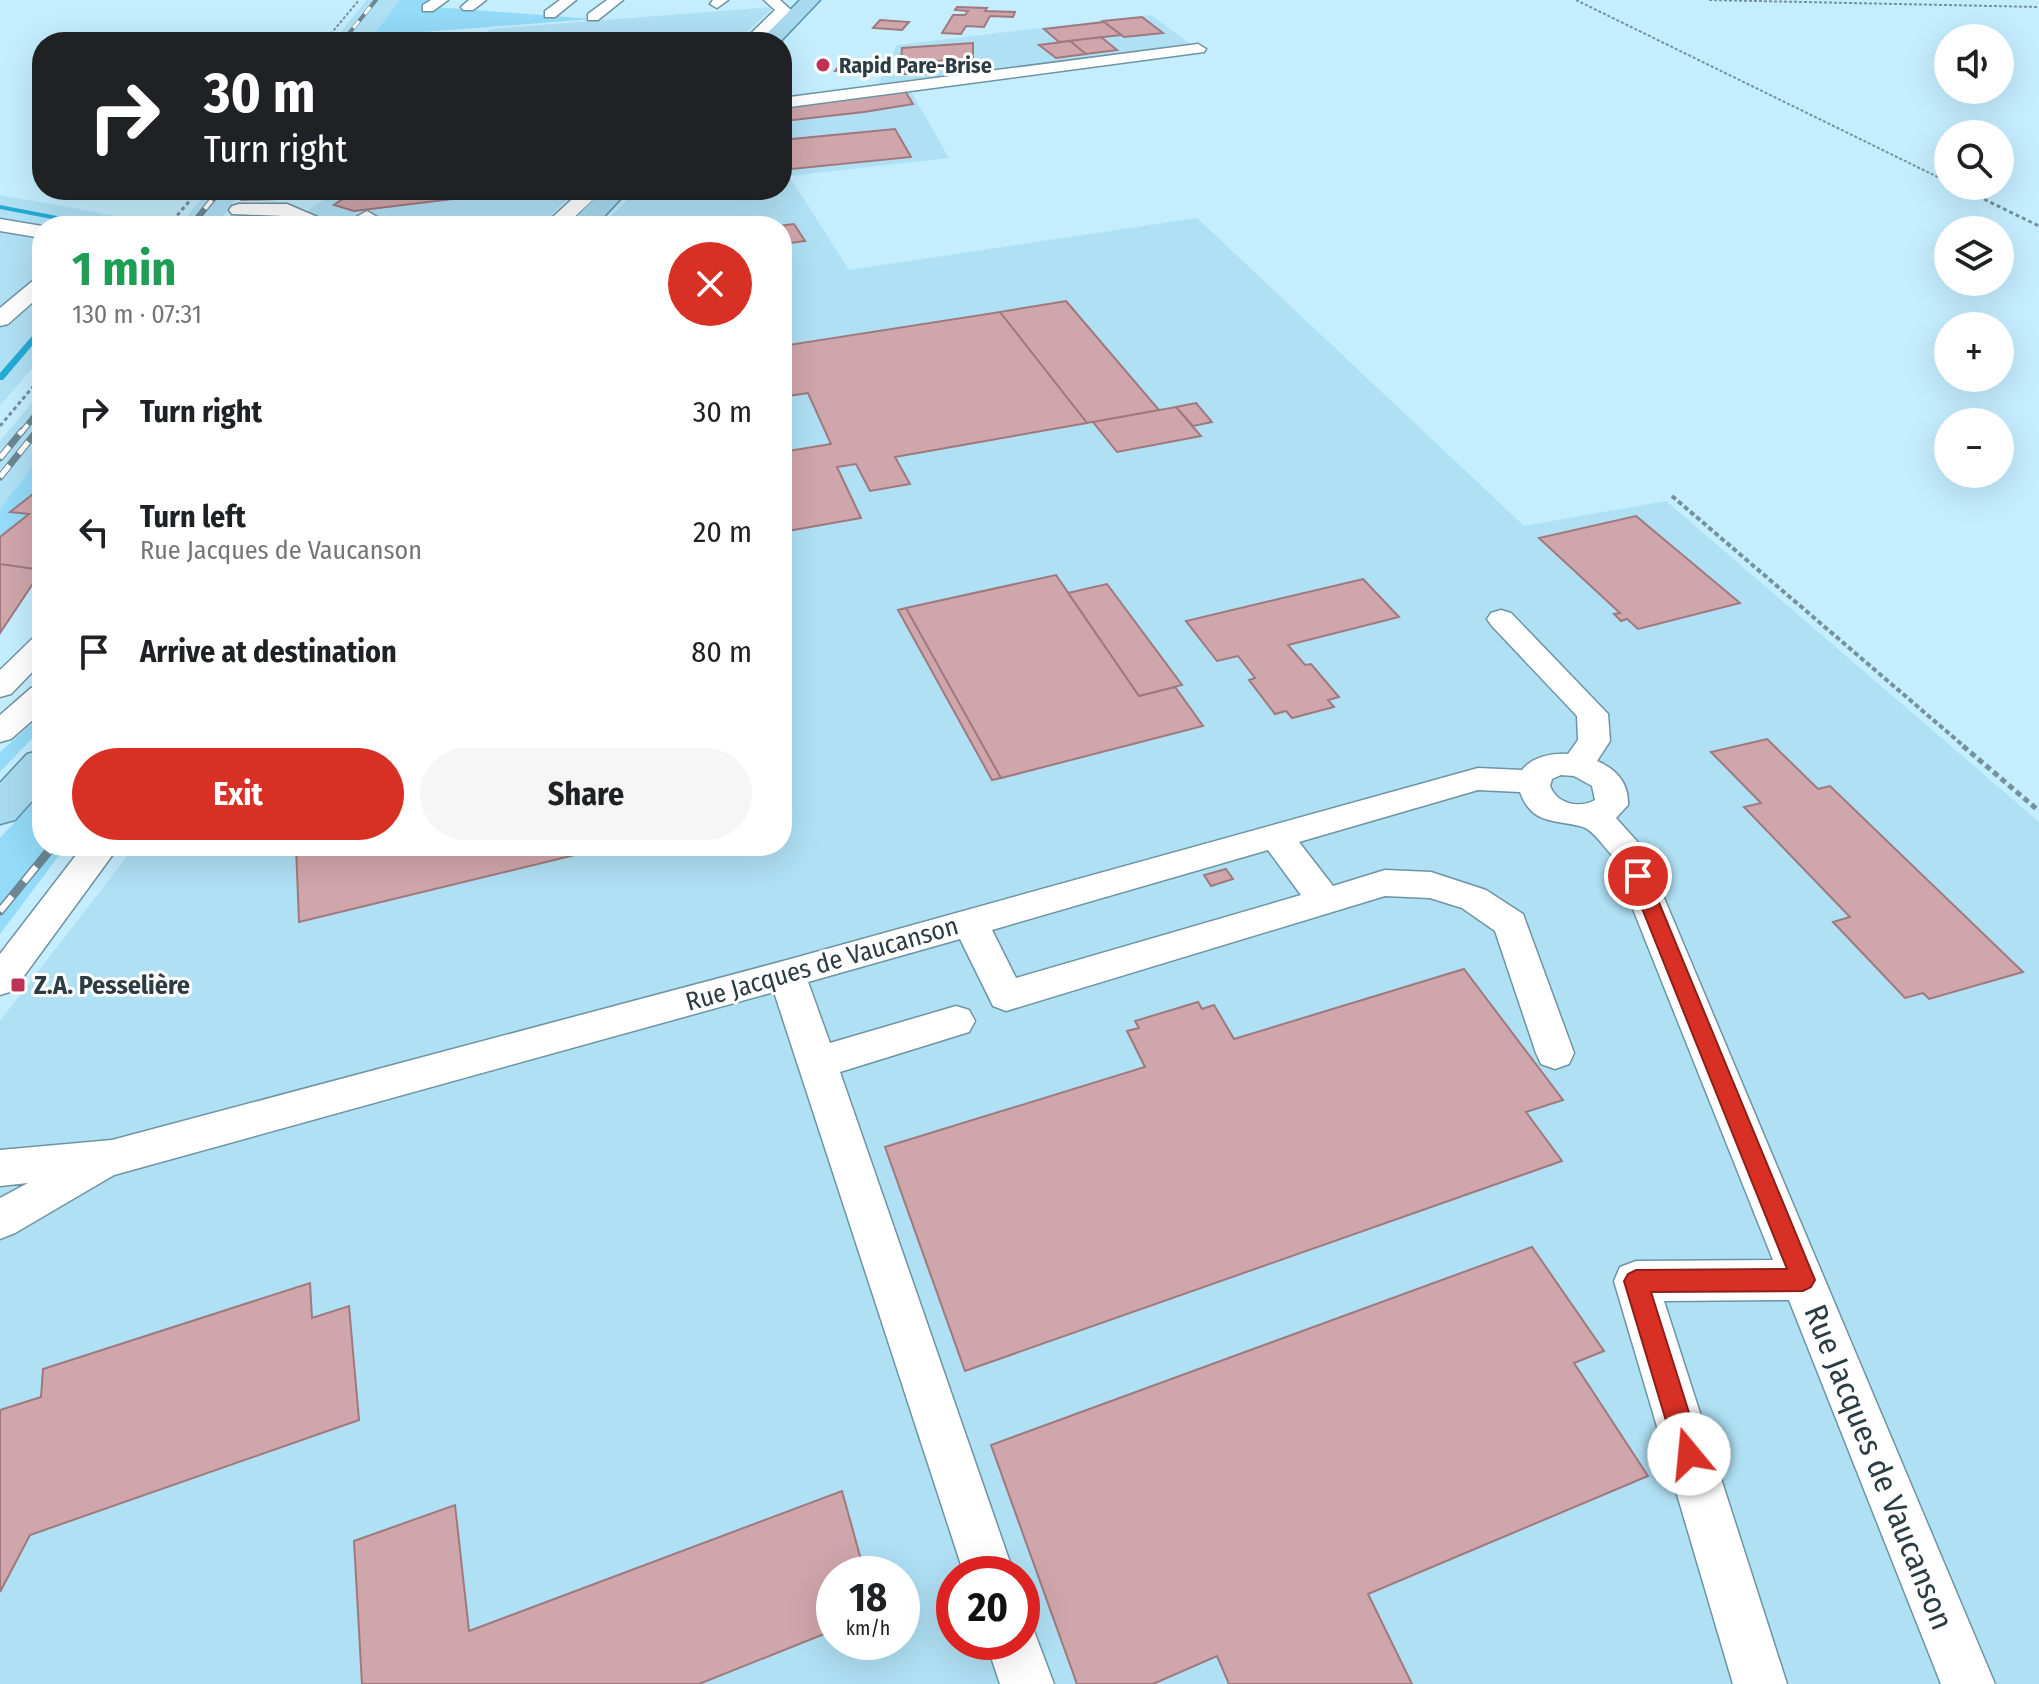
<!DOCTYPE html>
<meta charset="utf-8">
<style>
:root{--surface:#fff;--page:#f6f6f6;--text:#202124;--muted:#757577;--accent:#d93025}
body{margin:0;font-family:"Fira Sans Condensed",sans-serif;background:var(--page);color:var(--text);height:100vh;display:flex;flex-direction:column;font-size:30px;white-space:nowrap}
*{box-sizing:border-box;margin:0}
p{font-size:26px;color:var(--muted)}
.icon{flex:none;width:44px;height:44px;fill:none;stroke:currentColor;stroke-width:2;stroke-linecap:round;stroke-linejoin:round}
.map{position:relative;flex:1;overflow:hidden}
.side{position:absolute;left:32px;top:216px;width:760px;height:640px;display:flex;flex-direction:column;background:var(--surface);border-radius:32px;box-shadow:0 8px 32px #0002}
.side>*{flex:none}
.hud{position:absolute;left:32px;top:32px;width:760px;height:168px;border-radius:32px;box-shadow:0 8px 32px #0002;background:#202124;color:#fff;overflow:hidden}
.tools{position:absolute;left:1934px;top:24px;display:grid;gap:16px}
.tools a{display:grid;place-items:center;width:80px;height:80px;border-radius:50%;background:var(--surface);box-shadow:0 8px 32px #0002;font-size:40px}
.speed{position:absolute;left:816px;top:1556px;display:flex;gap:16px;font-size:40px;font-weight:700;text-align:center}
.speed>*{display:grid;place-content:center;width:104px;height:104px;border-radius:50%;background:var(--surface);box-shadow:0 8px 32px #0002;line-height:1}
.speed small{font-size:20px;font-weight:400}
.speed .limit{border:12px solid #d22;background:#fff;color:#111}
.pin{position:absolute;display:grid;place-items:center;width:68px;height:68px;color:#fff;margin:-34px;border:4px solid #fff;border-radius:50%;box-shadow:0 2px 8px #0007}
.me{position:absolute;width:88px;margin:-44px;rotate:343deg;stroke-linejoin:round;filter:drop-shadow(0 0 6px #0008)}
.turn{display:flex;align-items:center;gap:28px;height:168px;padding:0 40px;font-size:36px}
.turn .icon{width:104px;height:104px;stroke-width:2.5}
.turn b{display:block;font-size:56px;line-height:68px}
.round{display:grid;place-items:center;flex:none;width:84px;height:84px;border-radius:42px;background:var(--page)}
.overview{display:flex;align-items:center;justify-content:space-between;height:136px;padding:0 40px}
h1{font-size:48px;font-weight:700;line-height:60px;color:#1e9e55}
.cta{display:flex;gap:16px;margin-top:auto;padding:16px 40px}
.cta a{flex:1;height:92px;border-radius:48px;background:var(--accent);color:#fff;font-size:32px;font-weight:700;line-height:92px;text-align:center}
.cta a+a{background:var(--page);color:var(--text)}
ul{padding:0;list-style:none}
li{display:flex;align-items:center;gap:24px;height:120px;padding:0 40px}
li div{flex:1}
li b{display:block;font-size:30px}
li em{font-style:normal}
.map>svg:first-child{display:block}
.built{fill:#afe0f4;fill-rule:evenodd}
.green{fill:#93dbf9}
.lines{fill:none;stroke-linecap:round;stroke-linejoin:round}
.stream{fill:#23abd6;fill-rule:evenodd}
.building{fill:#cfa6ab;stroke:#9f797d;stroke-width:2}
.minor-casing{stroke:#6e94a4;stroke-width:3}
.major-casing{stroke:#5793ac;stroke-width:3}
.path-far3{stroke:#75919d;stroke-width:2;stroke-dasharray:3 2;stroke-linecap:butt}
.path-far2{stroke:#75919d;stroke-width:3;stroke-dasharray:4 3;stroke-linecap:butt}
.path-far1{stroke:#75919d;stroke-width:4;stroke-dasharray:5 3;stroke-linecap:butt}
.path{stroke:#75919d;stroke-width:5;stroke-dasharray:6 4;stroke-linecap:butt}
.minor{fill:#fff;fill-rule:evenodd}
.major{fill:#a8daef;fill-rule:evenodd}
.rail-far3-casing{stroke:#6c8792;stroke-width:4}
.rail-far2-casing{stroke:#6c8792;stroke-width:6}
.rail-far1-casing{stroke:#6c8792;stroke-width:7}
.rail-casing{stroke:#6c8792;stroke-width:9}
.rail-far3{stroke:#fff;stroke-width:3;stroke-dasharray:9;stroke-linecap:butt}
.rail-far2{stroke:#fff;stroke-width:4;stroke-dasharray:11;stroke-linecap:butt}
.rail-far1{stroke:#fff;stroke-width:5;stroke-dasharray:15;stroke-linecap:butt}
.rail{stroke:#fff;stroke-width:6;stroke-dasharray:19;stroke-linecap:butt}
.route{fill:#d93025;stroke:#8d1f18;stroke-width:2}
.poi-dot{fill:#c03156;stroke:#fff;stroke-width:3}
.labels{text-anchor:middle;dominant-baseline:central;stroke-width:6;stroke-linejoin:round;paint-order:stroke}
.far-poi-label{font-size:22px;font-weight:bold;fill:#2c3c43;stroke:#fff;text-anchor:start}
.street-label{font-size:26px;fill:#2c3c43;stroke:#fff}
.poi-label{font-size:26px;font-weight:bold;fill:#2c3c43;stroke:#fff;text-anchor:start}
.near-street-label{font-size:32px;fill:#2c3c43;stroke:#fff}
</style>
<div class="map">
<svg width="2039" height="1684" viewBox="0 0 2039 1684">
<rect width="100%" height="100%" fill="#c4edfe"/>
<path class="built" d="M367,0H400L367,42H332Z
M774,7L736,42H482L490,29Z
M1151,15L1201,52L910,90L949,158L789,176L849,270L1197,218L1524,526L1666,501L2039,822V1684H0V1021L135,846H782V226H601L638,190H782V101L867,90L878,85L897,45ZM834,1574H902V1642H834ZM954,1574H1022V1642H954Z
M209,190H242L216,226H179Z
M338,190H577L539,226H285Z
M0,195L162,224L42,226V358L0,405Z
M42,391V454L0,509V441Z"/>
<path class="green" d="M400,0H436L435,7L592,19L372,36Z
M42,454V570L0,565V509Z
M42,715V728L0,772V752Z
M42,793V846H66L0,934V838Z"/>
<g class="lines">
<path class="stream" d="M0,205L98,224L101,226H88L0,209Z
M39,328H42V334L3,380H0V373Z"/>
</g>
<path class="building" d="M957,7L987,8L985,11L1015,12L1013,17L990,16L984,27L966,26L961,34L942,33L953,15H965L968,11L955,10Z
M1142,17L1163,33L1124,37L1103,21Z
M880,20L909,22L902,30L873,28Z
M1104,22L1121,35L1059,42L1044,29Z
M550,37H678L675,42H547Z
M1101,37L1117,50L1086,54L1070,41Z
M1070,41L1086,54L1056,58L1039,45Z
M973,43V60L935,61L933,74H900L902,48Z
M843,61L872,64L864,73L835,71Z
M905,91L913,104L864,112L784,121L782,119V106Z
M895,129L911,157L782,170V140Z
M249,190H285L279,199L242,200Z
M356,190H526L354,211L334,205Z
M794,224L805,241L782,244V226H778Z
M1066,301L1159,410L1087,423L1000,312Z
M1000,312L1087,423L895,457L910,484L870,491L856,464L837,467L861,518L782,532V470H785L782,452L831,444L808,393L782,397V346Z
M1196,403L1212,422L1193,426L1176,407Z
M1176,407L1201,436L1117,452L1093,422Z
M42,487V570L0,564V537L29,514L10,512Z
M1636,516L1740,603L1638,629L1627,619L1621,621L1614,614L1620,613L1539,538Z
M0,564L42,570L0,633Z
M1056,575L1139,696L1175,687L1203,726L1001,778L906,608Z
M1363,579L1399,617L1288,645L1305,665L1311,664L1339,697L1328,700L1334,707L1292,718L1286,711L1275,714L1249,680L1255,678L1238,656L1217,661L1186,621Z
M1107,584L1182,685L1139,696L1068,593Z
M906,608L1001,778L992,780L898,610Z
M1767,739L1818,789L1830,786L2023,972L1929,999L1923,993L1905,998L1833,922L1850,917L1744,807L1761,803L1711,752Z
M296,846H612L299,922Z
M1226,869L1233,879L1211,886L1204,875Z
M1464,969L1563,1100L1526,1112L1562,1161L965,1371L885,1147L1145,1067L1127,1031L1139,1028L1135,1021L1198,1002L1202,1009L1214,1005L1234,1039Z
M1532,1247L1604,1351L1574,1363L1648,1476L1368,1594L1412,1684H1229L1217,1656L1153,1684H1077L991,1445Z
M310,1283L312,1318L349,1306L359,1420L30,1535L0,1592V1410L41,1397L43,1369Z
M842,1491L865,1574H834V1630L699,1684H362L354,1541L455,1505L469,1631Z"/>
<g class="lines">
<g class="minor-casing">
<path id="minor" d="M431,0H448L433,11H423V5Z
M469,0H486L473,10H463L461,7Z
M560,0H576L555,17H545V11Z
M607,0H623L598,20H588V14Z
M713,0H728L717,8L710,4Z
M764,0H780L791,10L759,42H742L775,10Z
M1198,44L1206,49L1204,52L782,108V98Z
M582,190H603L565,226H543Z
M239,204H287L322,219L344,224L367,211L377,217L367,226H304L284,216L232,214L229,210L232,206Z
M0,219L42,226V238L0,231Z
M42,277V294L8,324L0,326V308L35,279Z
M1501,610L1511,613L1608,714L1610,741L1597,761C1616,769 1629,783 1628,805L1616,818L1643,848L1995,1684H1941L1789,1300L1664,1301L1787,1684H1733L1614,1281L1620,1267L1636,1261L1773,1260L1611,854C1604,847 1593,830 1583,827C1556,819 1532,826 1520,792L1478,790L1299,842L1333,886L1385,870L1431,872L1486,890L1523,914L1574,1053L1569,1064L1555,1069L1541,1064L1536,1053L1495,931L1462,908L1430,898L1385,896L1006,1011L993,1006L960,939L808,982L830,1043L956,1006L969,1010L975,1021L969,1032L840,1072L1014,1574H964L774,992L114,1175L15,1233L0,1239V1198L28,1183L0,1186V1150L112,1140L787,960L1478,768L1522,770C1532,757 1552,753 1568,754L1578,740L1577,716L1491,625L1487,619L1491,613ZM1561,775L1574,776L1592,786L1595,800C1579,809 1557,804 1550,786L1552,779ZM1268,850L1301,895L1016,978L992,930Z
M42,636V662L11,694L0,697V670L32,639Z
M42,685V712L11,739L0,742V715L31,688Z
M83,846H119L13,991L0,995V954Z
M1022,1620L1031,1623L1054,1684H1000L986,1642H1022Z"/>
</g>
<g class="major-casing">
<path id="major" d="M800,0H820L780,42H759Z
M603,190H629L595,226H567Z
M42,750V790L15,820L0,824V783L27,754Z"/>
</g>
<path class="path-far3" d="M1576,0L1948,182
M1709,0L2039,7
M324,42L359,0
M1957,186L1963,189"/>
<path class="path-far2" d="M1959,187L2039,226
M168,226L199,190
M0,426L42,376"/>
<path class="path-far1" d="M1672,496L1966,748"/>
<path class="path" d="M1963,746L2039,811"/>
<use href="#minor" class="minor"/>
<use href="#major" class="major"/>
<g class="rail-far3-casing">
<path id="rail-far3" d="M342,42L376,0"/>
</g>
<g class="rail-far2-casing">
<path id="rail-far2" d="M191,226L220,190
M21,433L42,407
M36,433L42,425"/>
</g>
<g class="rail-far1-casing">
<path id="rail-far1" d="M0,458L22,431
M0,477L37,431"/>
</g>
<g class="rail-casing">
<path id="rail" d="M0,911L53,846"/>
</g>
<use href="#rail-far3" class="rail-far3"/>
<use href="#rail-far2" class="rail-far2"/>
<use href="#rail-far1" class="rail-far1"/>
<use href="#rail" class="rail"/>
</g>
<path class="route" d="M1638,870L1648,876L1815,1280L1811,1287L1803,1291L1651,1292L1702,1454L1698,1463L1689,1467L1680,1463L1676,1454L1624,1281L1628,1274L1636,1270L1787,1269L1629,876Z"/>
<g class="poi-dot">
<circle cx="823" cy="65" r="8"/>
<rect x="10" y="977" width="16" height="16" rx="4"/>
</g>
<g class="labels">
<g class="far-poi-label">
<text x="839" y="65">Rapid Pare-Brise</text>
</g>
<g class="street-label">
<text transform="translate(822 964) rotate(-16)">Rue Jacques de Vaucanson</text>
</g>
<g class="poi-label">
<text x="34" y="985">Z.A. Pesselière</text>
</g>
<g class="near-street-label">
<text transform="translate(1879 1467) rotate(68)">Rue Jacques de Vaucanson</text>
</g>
</g>
</svg>
<div class="tools">
<a><svg class="icon" aria-label="sound" viewBox="0 0 24 24"><path d="M4 9h4l5-4v14l-5-4H4zM17 9q2 3 0 6"/></svg></a>
<a><svg class="icon" aria-label="search" viewBox="0 0 24 24"><circle cx="10" cy="10" r="6"/><path d="M15 15l6 6"/></svg></a>
<a><svg class="icon" aria-label="layers" viewBox="0 0 24 24"><path d="M12 4l9 5-9 5-9-5zM3 14l9 5 9-5"/></svg></a>
<a>+</a>
<a>−</a>
</div>
<div class="speed"><div>18<small>km/h</small></div><div class="limit">20</div></div>
<div class="pin" style="left:1638px;top:876px;background:#d93025"><svg class="icon" aria-label="arrive" viewBox="0 0 24 24"><path d="M6 21V4h12l-3 4 3 4H6"/></svg></div>
<svg class="me" style="left:1689px;top:1454px" viewBox="-20 -20 40 40"><circle r="19" fill="#fff"/><path d="M0-13L10 11 0 6-10 11z" fill="#d93025"/></svg>
<div class="hud">
<div class="turn"><svg class="icon" aria-label="right" viewBox="0 0 24 24"><path d="M7 20v-9h11M14 6l5 5-5 5"/></svg><div><b>30 m</b>Turn right</div></div>
</div>
<section class="side">
<div class="overview"><div><h1>1 min</h1><p>130 m · 07:31</p></div><a class="round" style="background:#d93025;color:#fff"><svg class="icon" aria-label="close" viewBox="0 0 24 24"><path d="M6 6l12 12M18 6L6 18"/></svg></a></div>
<ul>
<li><svg class="icon" aria-label="right" viewBox="0 0 24 24"><path d="M7 20v-9h11M14 6l5 5-5 5"/></svg><div><b>Turn right</b></div><em>30 m</em></li>
<li><svg class="icon" aria-label="left" viewBox="0 0 24 24"><path d="M17 20v-9H6M10 6l-5 5 5 5"/></svg><div><b>Turn left</b><p>Rue Jacques de Vaucanson</p></div><em>20 m</em></li>
<li><svg class="icon" aria-label="arrive" viewBox="0 0 24 24"><path d="M6 21V4h12l-3 4 3 4H6"/></svg><div><b>Arrive at destination</b></div><em>80 m</em></li>
</ul>
<div class="cta"><a>Exit</a><a>Share</a></div>
</section>
</div>
